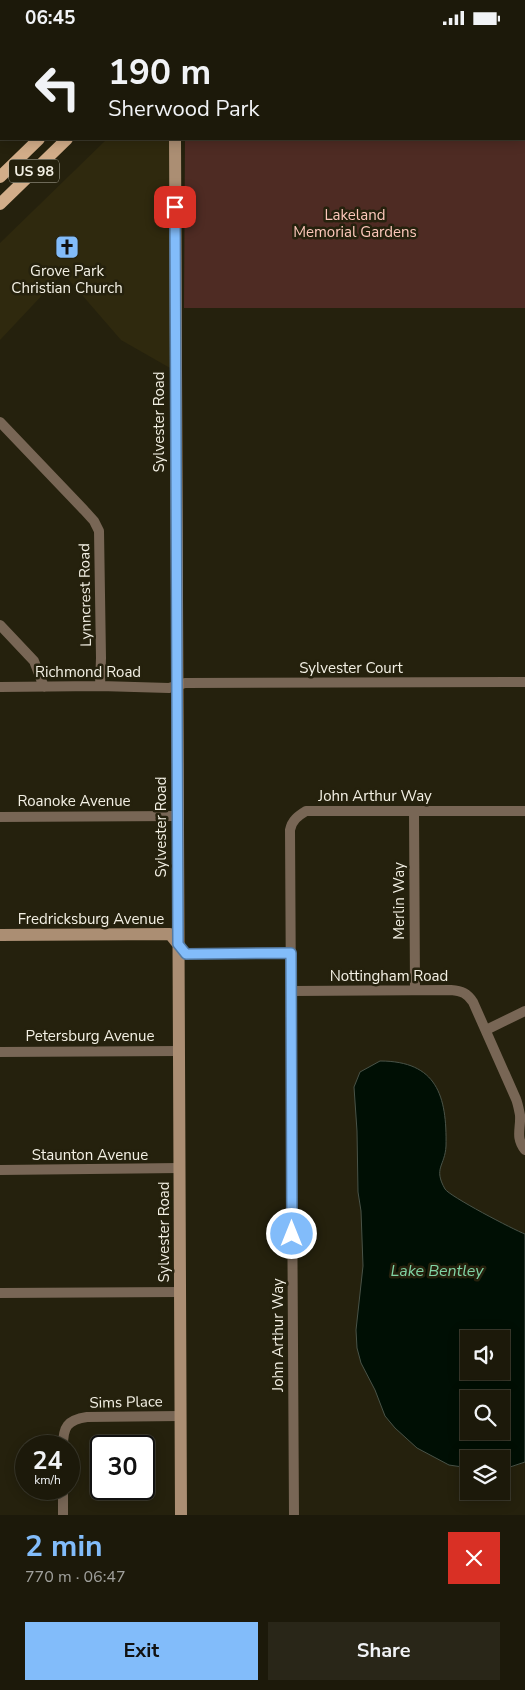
<!DOCTYPE html>
<meta charset="utf-8">
<style>
:root{--surface:#1c190a;--page:#292618;--text:#f1f3f6;--muted:#a0a09c;--line:#3a382b;--accent:#82bcfa}
body{margin:0;font-family:"Nunito Sans",sans-serif;background:var(--page);color:var(--text);height:100vh;display:flex;flex-direction:column;font-size:19px;white-space:nowrap}
*{box-sizing:border-box;margin:0}
p{font-size:16px;color:var(--muted)}
.icon{flex:none;width:28px;height:28px;fill:none;stroke:currentColor;stroke-width:2;stroke-linecap:round;stroke-linejoin:round}
.map{position:relative;height:1480px;overflow:hidden}
.drawer{display:flex;flex-direction:column;background:var(--surface);flex:1}
.drawer>*{flex:none}
.hud{position:absolute;left:0px;top:0px;width:525px;height:105px;box-shadow:0 2px 12px #0003,0 0 0 1px var(--line);background:#1c190a;color:var(--text);overflow:hidden}
.fabs{position:absolute;left:460px;top:1295px;display:grid;gap:10px}
.fabs a{display:grid;place-items:center;width:50px;height:50px;border-radius:0px;background:var(--surface);box-shadow:0 2px 12px #0003,0 0 0 1px var(--line);font-size:25px}
.speed{position:absolute;left:15px;top:1400px;display:flex;gap:10px;font-size:25px;font-weight:700;text-align:center}
.speed>*{display:grid;place-content:center;width:65px;height:65px;border-radius:50%;background:var(--surface);box-shadow:0 2px 12px #0003,0 0 0 1px var(--line);line-height:1}
.speed small{font-size:12px;font-weight:400}
.speed .limit{border:2px solid #111;border-radius:8px;background:#fff;color:#111}
.pin{position:absolute;display:grid;place-items:center;width:42px;height:42px;color:#fff;margin:-21px;border-radius:10px;box-shadow:0 2px 8px #0006}
.me{position:absolute;width:55px;margin:-28px;rotate:0deg;stroke-linejoin:round;filter:drop-shadow(0 0 4px #0008)}
.turn{display:flex;align-items:center;gap:18px;height:105px;padding:0 25px;font-size:22px}
.turn .icon{width:65px;height:65px;stroke-width:2.5}
.turn b{display:block;font-size:35px;line-height:42px}
.round{display:grid;place-items:center;flex:none;width:52px;height:52px;border-radius:0px;background:var(--page)}
.summary{display:flex;align-items:center;justify-content:space-between;height:85px;padding:0 25px}
h1{font-size:30px;font-weight:700;line-height:38px;color:var(--accent)}
.action{display:flex;gap:10px;margin-top:auto;padding:10px 25px}
.action a{flex:1;height:58px;border-radius:0px;background:var(--accent);color:#111;font-size:20px;font-weight:700;line-height:58px;text-align:center}
.action a+a{background:var(--page);color:var(--text)}
.status{display:flex;justify-content:space-between;align-items:center;height:35px;padding:0 25px;background:var(--surface);direction:ltr}
.status svg{height:14px;fill:currentColor}
.map>svg:first-child{display:block}
.built{fill:#2f290e}
.green{fill:#4e2b23}
.water{fill:#000f04;stroke:#495348;fill-rule:evenodd}
.lines{fill:none;stroke-linecap:round;stroke-linejoin:round}
.street{stroke:#786655;stroke-width:10}
.secondary{stroke:#ab8e73;stroke-width:12}
.primary{stroke:#d2ad89;stroke-width:12}
.rail{stroke:#aeab9c;stroke-width:3;stroke-dasharray:8 4;stroke-linecap:butt}
.route-casing{stroke:#547aa2;stroke-width:12}
.route{stroke:#82bcfa;stroke-width:9}
.labels{text-anchor:middle;dominant-baseline:central;stroke-width:5;stroke-linejoin:round;paint-order:stroke}
.shield{fill:#25210d;stroke:#b6b3a4;stroke-width:1}
.shield-label{font-size:14px;font-weight:bold;fill:#f4f1e5}
.park-label{font-size:15px;fill:#fdc8bb;stroke:#25210d}
.poi-label{font-size:15px;fill:#f4f1e5;stroke:#25210d}
.street-label{font-size:15px;fill:#f4f1e5;stroke:#25210d}
.water-label{font-size:16px;font-style:italic;fill:#80d3a4;stroke:#25210d}
</style>
<div class="status"><b>06:45</b><svg viewBox="0 0 49 12"><path d="M0 12V9h3v3zM5 12V6h3v6zM10 12V3h3v9zM15 12V0h3v12zM26 1h20v11H26zM47 4h2v5h-2z"/></svg></div>
<div class="map">
<svg width="525" height="1480" viewBox="0 0 525 1480">
<rect width="100%" height="100%" fill="#25210d"/>
<path class="built" d="M107,104H169L170,333L121,305L63,238L0,305V208Z"/>
<path class="green" d="M189,0H525V273H184L185,104H524V1H188Z"/>
<path class="water" d="M380,1026C437,1026 447,1061 446,1111C445,1131 433,1133 445,1154C449,1161 514,1195 525,1199V1427L501,1435V1424H469V1433L449,1430L417,1413L395,1393L385,1381L375,1355L361,1328L357,1313L356,1295L363,1231L361,1176L358,1157L357,1096L354,1052L360,1037ZM469,1304H501V1336H469ZM469,1364H501V1396H469Z"/>
<g class="lines">
<path class="street" d="M0,387L84,475L94,486L99,496L101,623L100,651
M0,590L34,626L44,652
M0,652L100,651L169,653L185,648L525,647
M414,776L415,955
M0,782L177,781
M178,909L186,919L291,918
M292,956L451,955C462,956 467,958 473,967L516,1064C518,1069 519,1075 520,1080C521,1094 515,1102 525,1115
M486,995L525,976
M0,1017L179,1016
M0,1135L180,1133
M0,1258L180,1257
M63,1411C63,1392 67,1385 87,1382L180,1381
M63,1454V1480
M294,1480L290,795C292,785 298,781 306,776H525"/>
<path class="secondary" d="M175,104L181,1480
M0,900L170,899L178,909"/>
<path class="primary" d="M145,1L146,0
M173,1L174,0
M0,142L39,104
M0,169L67,104"/>
<path class="rail" d="M96,1L97,0
M0,92L1,90"/>
</g>
<g class="lines">
<g class="route-casing">
<path id="route" d="M175,172L178,909L186,919L291,918L292,1199"/>
</g>
<use href="#route" class="route"/>
</g>
<defs>
<g id="church-square" transform="scale(1.25)"><rect x="-9" y="-9" width="18" height="18" rx="4" fill="#82bcfa" stroke="#25210d"/><path d="M-1.2-6h2.4v3.5h3.3v2.4h-3.3V6h-2.4V-.1h-3.3v-2.4h3.3Z" fill="#111"/></g>
</defs>
<g fill-rule="evenodd">
<use href="#church-square" x="67" y="212"/>
</g>
<g class="labels">
<rect class="shield" x="9" y="124.5" width="50" height="23" rx="4"/>
<g class="shield-label">
<text x="34" y="136">US 98</text>
</g>
<g class="park-label">
<text x="355" y="180">Lakeland<tspan x="355" dy="17">Memorial Gardens</tspan></text>
</g>
<g class="poi-label">
<text x="67" y="236">Grove Park<tspan x="67" dy="17">Christian Church</tspan></text>
</g>
<g class="street-label">
<text transform="translate(159 387) rotate(-90)">Sylvester Road</text>
<text transform="translate(85 560) rotate(-91)">Lynncrest Road</text>
<text x="351" y="633">Sylvester Court</text>
<text x="88" y="637">Richmond Road</text>
<text x="375" y="761">John Arthur Way</text>
<text x="74" y="766">Roanoke Avenue</text>
<text transform="translate(161 792) rotate(-90)">Sylvester Road</text>
<text transform="translate(399 866) rotate(-90)">Merlin Way</text>
<text x="91" y="884">Fredricksburg Avenue</text>
<text x="389" y="941">Nottingham Road</text>
<text x="90" y="1001">Petersburg Avenue</text>
<text x="90" y="1120">Staunton Avenue</text>
<text transform="translate(164 1197) rotate(-90)">Sylvester Road</text>
<text transform="translate(278 1300) rotate(-90)">John Arthur Way</text>
<text transform="translate(126 1367) rotate(-1)">Sims Place</text>
</g>
<g class="water-label">
<text x="437" y="1236">Lake Bentley</text>
</g>
</g>
</svg>
<div class="fabs">
<a><svg class="icon" aria-label="sound" viewBox="0 0 24 24"><path d="M4 9h4l5-4v14l-5-4H4zM17 9q2 3 0 6"/></svg></a>
<a><svg class="icon" aria-label="search" viewBox="0 0 24 24"><circle cx="10" cy="10" r="6"/><path d="M15 15l6 6"/></svg></a>
<a><svg class="icon" aria-label="layers" viewBox="0 0 24 24"><path d="M12 4l9 5-9 5-9-5zM3 14l9 5 9-5"/></svg></a>
</div>
<div class="speed"><div>24<small>km/h</small></div><div class="limit">30</div></div>
<div class="pin" style="left:175px;top:172px;background:#d93025"><svg class="icon" aria-label="arrive" viewBox="0 0 24 24"><path d="M6 21V4h12l-3 4 3 4H6"/></svg></div>
<svg class="me" style="left:292px;top:1199px" viewBox="-20 -20 40 40"><circle r="17" fill="#82bcfa" stroke="#fff" stroke-width="3"/><path d="M0-11L8 9 0 5-8 9z" fill="#fff"/></svg>
<div class="hud">
<div class="turn"><svg class="icon" aria-label="left" viewBox="0 0 24 24"><path d="M17 20v-9H6M10 6l-5 5 5 5"/></svg><div><b>190 m</b>Sherwood Park</div></div>
</div>
</div>
<section class="drawer">
<div class="summary"><div><h1>2 min</h1><p>770 m · 06:47</p></div><a class="round" style="background:#d93025;color:#fff"><svg class="icon" aria-label="close" viewBox="0 0 24 24"><path d="M6 6l12 12M18 6L6 18"/></svg></a></div>
<div class="action"><a>Exit</a><a>Share</a></div>
</section>
